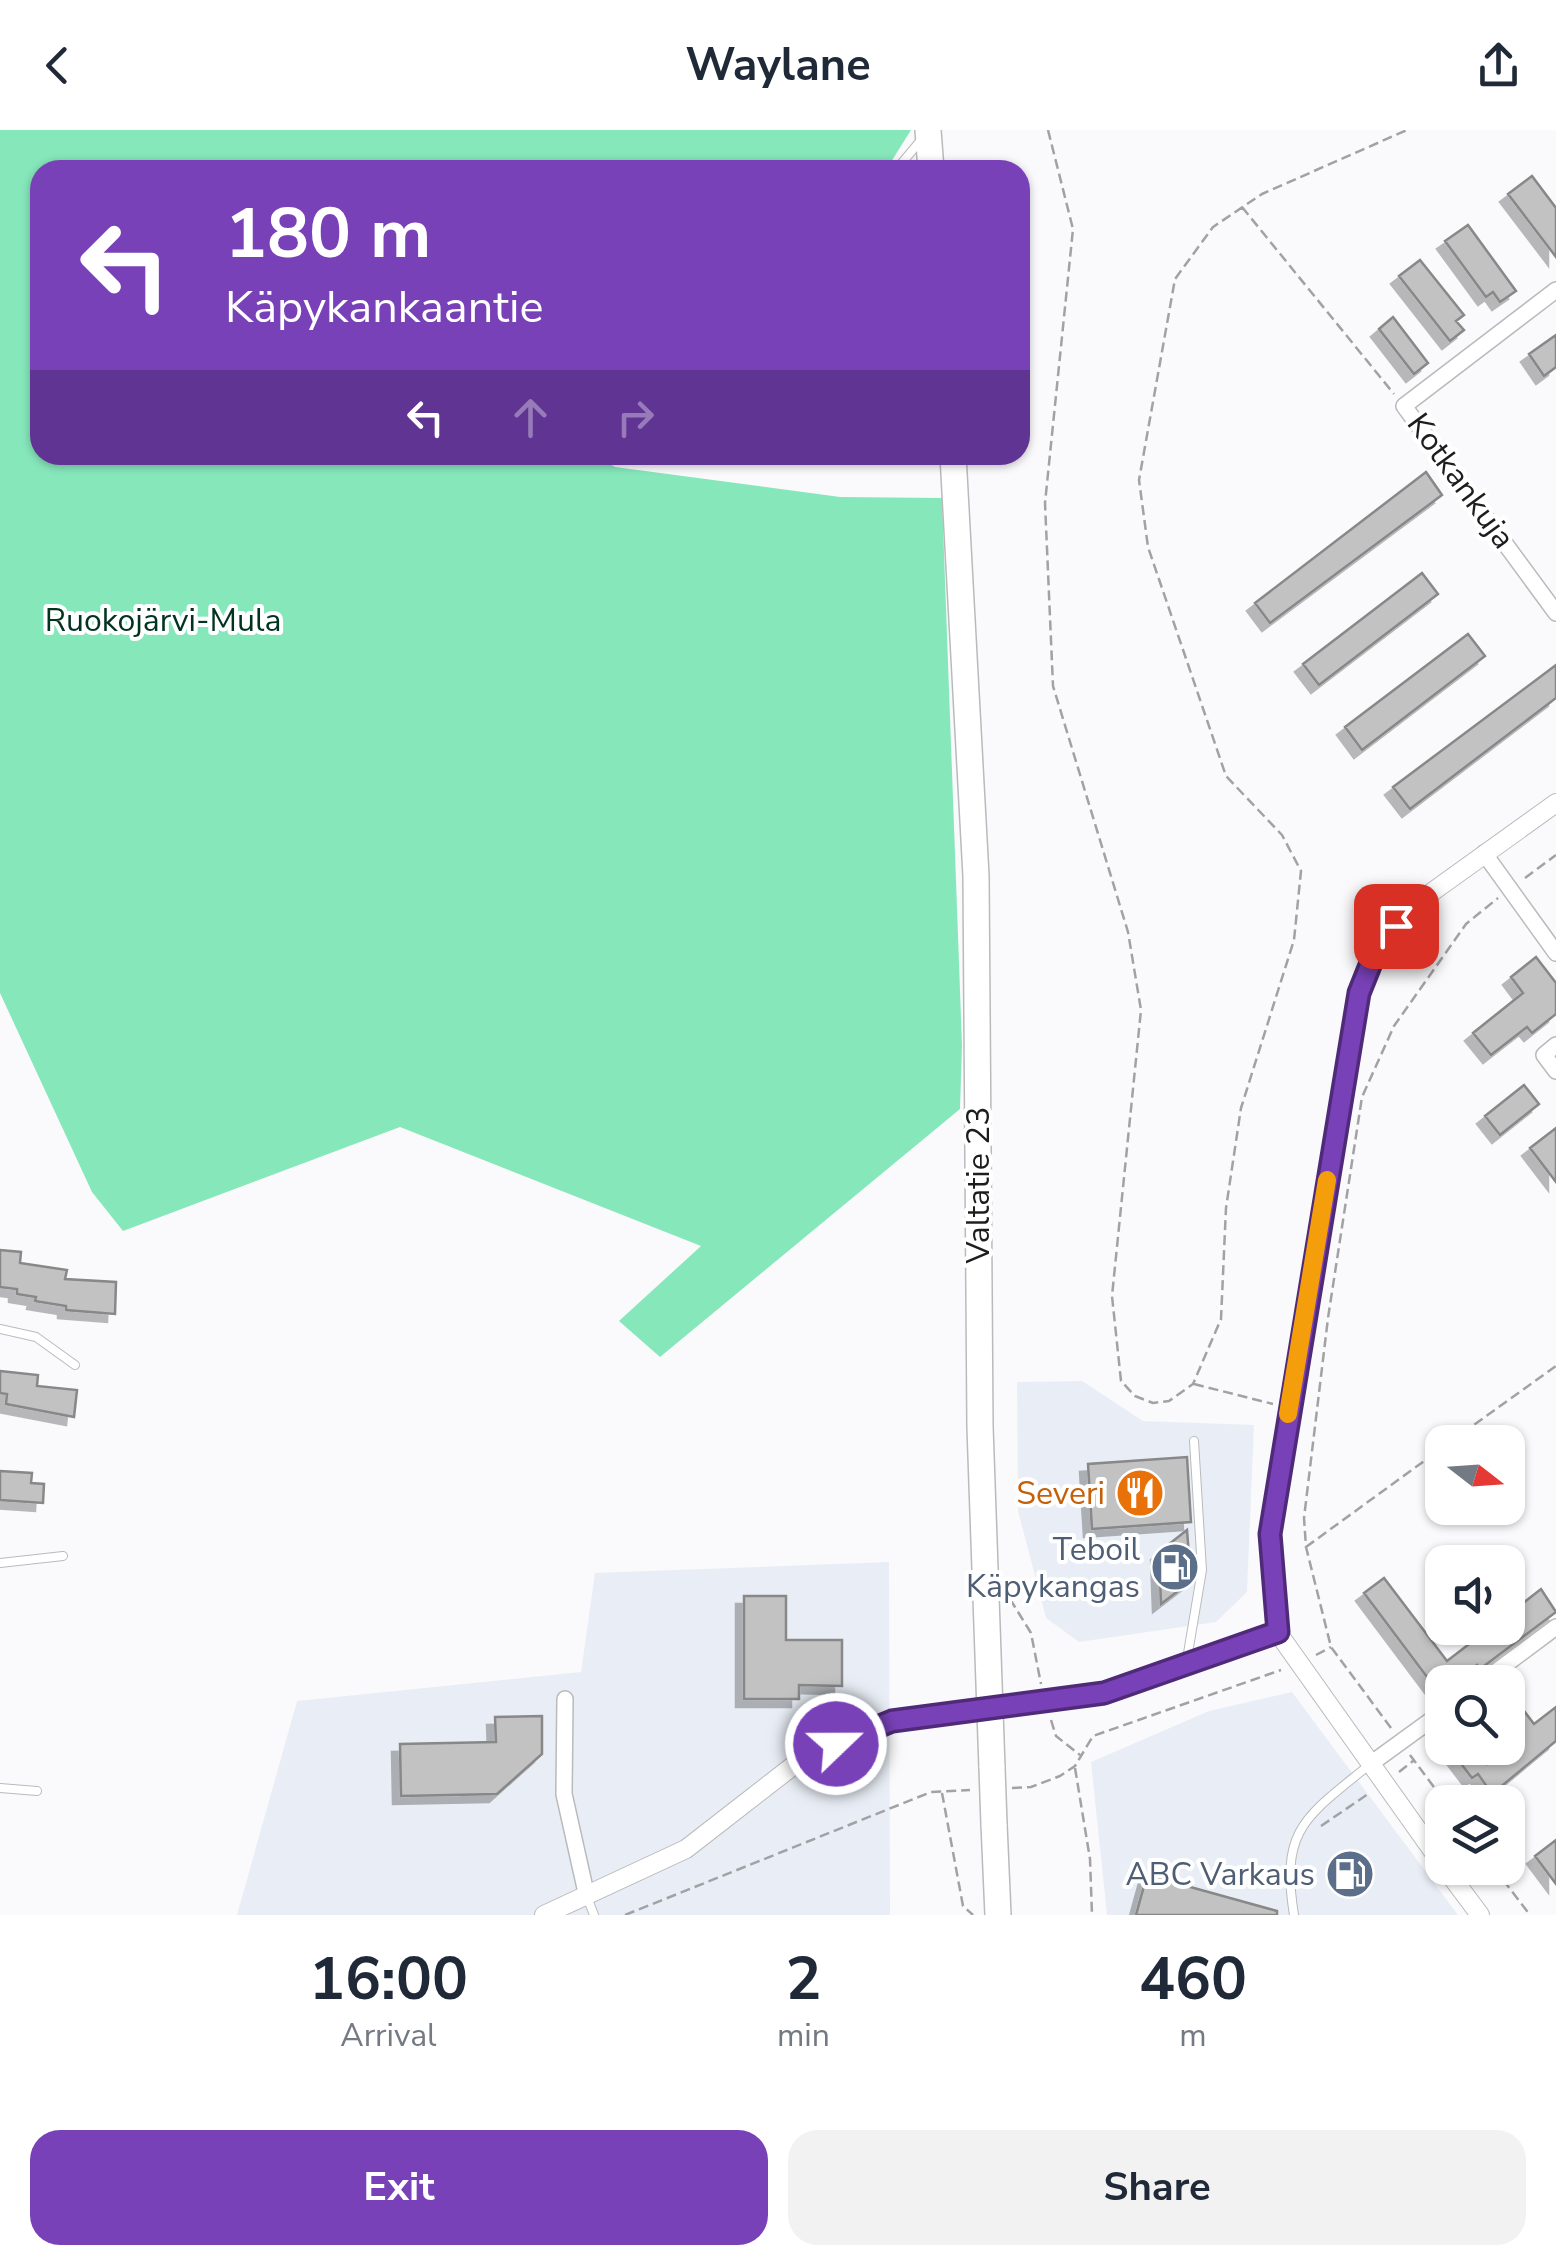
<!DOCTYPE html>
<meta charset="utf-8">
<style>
:root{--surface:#fff;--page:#f2f2f3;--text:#1f2937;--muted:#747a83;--accent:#7941b8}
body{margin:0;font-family:"Nunito Sans",sans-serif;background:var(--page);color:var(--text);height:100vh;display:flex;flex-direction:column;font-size:38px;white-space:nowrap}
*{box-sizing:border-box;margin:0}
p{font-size:32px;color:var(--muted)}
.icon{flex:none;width:55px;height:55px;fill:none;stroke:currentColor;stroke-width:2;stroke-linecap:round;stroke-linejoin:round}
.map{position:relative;height:1785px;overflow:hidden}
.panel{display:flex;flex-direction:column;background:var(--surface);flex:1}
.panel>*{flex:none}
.hud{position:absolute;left:30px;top:30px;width:1000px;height:305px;border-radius:30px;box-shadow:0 2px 8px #0004;background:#7941b8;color:#fff;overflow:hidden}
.needle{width:65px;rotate:107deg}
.controls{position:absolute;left:1425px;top:1295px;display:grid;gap:20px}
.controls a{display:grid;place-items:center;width:100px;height:100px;border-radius:20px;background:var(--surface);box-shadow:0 2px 8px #0004;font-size:50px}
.pin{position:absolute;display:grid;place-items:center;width:85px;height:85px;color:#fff;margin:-42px;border-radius:20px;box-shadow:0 5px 15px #0006}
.me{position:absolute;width:110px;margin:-55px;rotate:68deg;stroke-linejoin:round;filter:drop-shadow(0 0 8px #0008)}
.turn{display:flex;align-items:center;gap:35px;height:210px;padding:0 30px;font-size:45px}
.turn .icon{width:130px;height:130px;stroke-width:2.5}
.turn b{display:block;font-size:70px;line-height:85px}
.lanes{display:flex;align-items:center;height:95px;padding:0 30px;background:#0003;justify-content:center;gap:50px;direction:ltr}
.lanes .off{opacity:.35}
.eta{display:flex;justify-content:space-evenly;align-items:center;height:170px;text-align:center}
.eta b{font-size:60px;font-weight:700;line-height:70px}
.action{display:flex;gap:20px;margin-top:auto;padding:20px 30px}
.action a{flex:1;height:115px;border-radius:30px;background:var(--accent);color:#fff;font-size:40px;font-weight:700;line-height:115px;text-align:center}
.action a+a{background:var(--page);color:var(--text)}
header{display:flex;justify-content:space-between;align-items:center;height:130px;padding:0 30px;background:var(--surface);font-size:45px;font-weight:700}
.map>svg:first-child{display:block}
.built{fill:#e9eef6}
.green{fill:#86e7bb}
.building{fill:#c2c2c3;stroke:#888889;stroke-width:2.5;filter:url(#shadow)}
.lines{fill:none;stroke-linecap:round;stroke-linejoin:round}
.service-casing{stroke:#b9babb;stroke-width:10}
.minor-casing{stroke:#b9babb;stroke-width:18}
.tertiary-casing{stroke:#b9babb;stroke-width:20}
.trunk-casing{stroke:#b9babb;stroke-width:28}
.path{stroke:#a2a2a4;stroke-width:2.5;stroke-dasharray:10 5;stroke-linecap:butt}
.service{stroke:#fff;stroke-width:8}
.minor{stroke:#fff;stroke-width:15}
.tertiary{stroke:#fff;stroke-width:18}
.trunk{stroke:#fff;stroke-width:25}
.trunk-bridge-casing{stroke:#b9babb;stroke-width:28;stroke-linecap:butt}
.trunk-bridge{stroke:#fff;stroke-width:25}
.route-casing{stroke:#4f2a78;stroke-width:25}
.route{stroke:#7941b8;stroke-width:18}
.slow{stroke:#f59e0b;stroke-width:18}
.labels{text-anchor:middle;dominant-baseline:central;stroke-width:8;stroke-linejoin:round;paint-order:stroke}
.street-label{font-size:32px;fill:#1c1d1d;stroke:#fff}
.park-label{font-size:32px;fill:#003421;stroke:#fff}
.food-label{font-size:32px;fill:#c56008;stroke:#fff;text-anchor:end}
.service-label{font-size:32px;fill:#4e5e75;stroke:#fff;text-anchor:end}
</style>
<header><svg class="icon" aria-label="back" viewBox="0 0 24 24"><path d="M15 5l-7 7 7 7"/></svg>Waylane<svg class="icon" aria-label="share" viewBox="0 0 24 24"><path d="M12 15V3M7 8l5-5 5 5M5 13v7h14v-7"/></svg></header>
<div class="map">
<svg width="1556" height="1785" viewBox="0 0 1556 1785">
<defs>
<filter id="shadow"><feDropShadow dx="-8" dy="8" stdDeviation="0" flood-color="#0004"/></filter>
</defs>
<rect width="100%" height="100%" fill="#fafafc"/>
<path class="built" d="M1082,1251L1143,1291L1254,1295L1247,1462L1216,1492L1079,1512L1046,1488L1018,1381L1017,1252Z
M889,1432L890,1785H237L297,1571L581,1542L595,1443Z
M1292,1562L1458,1785H1107L1091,1632L1209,1581Z"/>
<path class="green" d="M0,0H911L886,40H40V325H596L615,337L840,367L942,368L962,915L960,979L660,1227L619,1191L701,1116L400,997L123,1101L92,1062L0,863Z"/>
<path class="building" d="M1532,46L1556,78V127L1508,64Z
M1468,95L1516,161L1500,172L1493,162L1486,167L1445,111Z
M1420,130L1464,185L1456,191L1464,200L1450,211L1399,146Z
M1393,187L1428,233L1414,244L1379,199Z
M1556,205V237L1544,246L1529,224Z
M1426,342L1442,365L1270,493L1255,473Z
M1422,443L1438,464L1319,555L1303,534Z
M1468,504L1485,526L1362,620L1345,597Z
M1556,535V568L1410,679L1393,657Z
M1536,827L1556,853V884L1532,903L1527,897L1491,925L1473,903L1523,863L1511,847Z
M1524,955L1539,974L1500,1005L1485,986Z
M1556,998V1052L1530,1018Z
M0,1120L21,1122L20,1133L67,1140L65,1149L116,1152L115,1184L66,1180V1176L35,1171L36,1167L17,1164V1159L0,1157Z
M0,1241L38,1245L37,1256L77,1260L74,1287L6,1274L7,1264L0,1263Z
M1187,1327L1191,1392L1092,1399L1088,1334Z
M0,1341L32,1343L31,1353L44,1354L43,1373L0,1370Z
M1187,1400L1191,1451L1161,1474L1159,1422Z
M1384,1448L1447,1531L1490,1498H1508V1485L1541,1459L1556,1482L1480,1539L1477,1535L1454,1552H1442V1567L1364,1463Z
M744,1466H786V1510H842V1556L799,1555V1569H744Z
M1521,1577L1534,1594L1556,1577V1611L1492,1664L1478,1644L1472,1648L1449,1618H1474L1487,1634L1522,1608L1508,1589Z
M542,1586V1624L497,1664L401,1666L400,1614L496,1612L495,1587Z
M1556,1710V1754L1535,1726Z
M1147,1745L1277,1781V1785H1136Z"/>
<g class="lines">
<g class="service-casing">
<path id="service" d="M896,40L921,10
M0,1199L36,1207L75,1235
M0,1433L63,1426
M1186,1535L1202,1440L1194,1311
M0,1658L37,1661
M587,1767L594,1785
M1294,1785C1280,1698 1306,1687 1369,1635"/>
</g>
<g class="minor-casing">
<path id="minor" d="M1556,160L1404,276L1556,483
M1484,723L1556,823
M1556,915L1544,925L1556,941
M1482,1552L1556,1497
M565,1569L564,1664L587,1767
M1369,1635L1442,1582"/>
</g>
<g class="tertiary-casing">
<path id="tertiary" d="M1442,1734L1278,1503L1271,1404L1359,863L1377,818L1414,775L1556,673
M1445,1738L1480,1785
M544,1785L686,1719L807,1625L892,1591L1104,1563L1278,1503"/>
</g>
<g class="trunk-casing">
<path id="trunk" d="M928,0L931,40
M953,325L976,746L980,1297L992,1638
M994,1694L998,1785"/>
</g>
<path class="path" d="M1048,0L1073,99L1045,373L1053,556L1128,802L1141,880L1112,1166L1121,1251L1135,1266L1153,1273L1169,1271L1193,1254L1221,1189L1226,1078L1241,978L1294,810L1301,741L1282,705L1226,646L1148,417L1139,350L1175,149L1213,97L1262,64L1407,0
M1242,77L1394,264
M1525,748L1556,725
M1194,1254L1273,1274
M1450,1312L1556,1236
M1306,1417L1442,1318
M1010,1469L1031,1503L1041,1554
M1316,1525L1331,1517
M1051,1590L1056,1606L1080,1625
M1391,1598L1331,1517L1306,1417L1304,1388L1328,1188L1362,967L1394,896L1466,794L1498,768
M1410,1625L1445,1672
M1075,1638L1090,1729L1092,1785
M1399,1642L1413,1631
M1012,1658L1031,1657L1060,1646L1075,1636L1093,1606L1281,1540
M942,1663L963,1776L973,1785
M1321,1696L1368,1664
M1494,1738L1530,1785
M625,1785L931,1662L970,1660"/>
<use href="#service" class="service"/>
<use href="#minor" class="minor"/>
<use href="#tertiary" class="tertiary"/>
<use href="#trunk" class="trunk"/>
<g class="trunk-bridge-casing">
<path id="trunk-bridge" d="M992,1638L994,1694"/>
</g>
<use href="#trunk-bridge" class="trunk-bridge"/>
</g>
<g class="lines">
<g class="route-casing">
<path id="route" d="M836,1614L892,1591L1104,1563L1278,1502L1270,1404L1359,863L1377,818L1396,796"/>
</g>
<use href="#route" class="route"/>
<path class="slow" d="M1288,1284L1327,1050"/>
</g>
<defs>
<g id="restaurant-disc" transform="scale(2.5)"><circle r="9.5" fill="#e8710a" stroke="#fff"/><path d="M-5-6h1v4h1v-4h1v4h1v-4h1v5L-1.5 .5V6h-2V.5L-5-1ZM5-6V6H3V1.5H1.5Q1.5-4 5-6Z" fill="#fff"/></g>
<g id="fuel-disc" transform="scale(2.5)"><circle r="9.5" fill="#5c6f8a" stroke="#fff"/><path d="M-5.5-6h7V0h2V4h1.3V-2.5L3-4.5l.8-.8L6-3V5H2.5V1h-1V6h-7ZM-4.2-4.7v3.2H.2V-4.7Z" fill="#fff"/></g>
</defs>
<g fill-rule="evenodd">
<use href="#restaurant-disc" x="1140" y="1363"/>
<use href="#fuel-disc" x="1175" y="1437"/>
<use href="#fuel-disc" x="1350" y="1744"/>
</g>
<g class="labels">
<g class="street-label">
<text transform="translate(1461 351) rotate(54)">Kotkankuja</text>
<text transform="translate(978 1055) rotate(-90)">Valtatie 23</text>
</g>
<g class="park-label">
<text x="163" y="490">Ruokojärvi-Mula</text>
</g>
<g class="food-label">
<text x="1105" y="1363">Severi</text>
</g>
<g class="service-label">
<text x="1140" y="1419">Teboil<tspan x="1140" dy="37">Käpykangas</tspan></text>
<text x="1315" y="1744">ABC Varkaus</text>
</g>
</g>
</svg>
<div class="controls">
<a><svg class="needle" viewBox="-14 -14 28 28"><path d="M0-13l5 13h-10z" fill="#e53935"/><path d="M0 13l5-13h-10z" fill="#747a83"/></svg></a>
<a><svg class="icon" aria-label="sound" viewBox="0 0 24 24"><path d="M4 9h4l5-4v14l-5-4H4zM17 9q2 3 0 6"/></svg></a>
<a><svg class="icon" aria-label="search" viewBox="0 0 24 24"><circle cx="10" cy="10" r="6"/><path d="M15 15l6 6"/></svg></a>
<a><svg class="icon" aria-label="layers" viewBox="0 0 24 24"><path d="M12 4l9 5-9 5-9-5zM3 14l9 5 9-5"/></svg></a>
</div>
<div class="pin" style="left:1396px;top:796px;background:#d93025"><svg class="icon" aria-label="arrive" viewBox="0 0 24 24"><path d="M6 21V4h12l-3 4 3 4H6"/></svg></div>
<svg class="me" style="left:836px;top:1614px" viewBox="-20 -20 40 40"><circle r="17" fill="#7941b8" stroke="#fff" stroke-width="3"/><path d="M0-11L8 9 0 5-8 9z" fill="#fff"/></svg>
<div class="hud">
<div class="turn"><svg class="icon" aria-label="left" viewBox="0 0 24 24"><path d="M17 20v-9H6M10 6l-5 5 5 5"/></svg><div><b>180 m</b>Käpykankaantie</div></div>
<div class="lanes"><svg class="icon" aria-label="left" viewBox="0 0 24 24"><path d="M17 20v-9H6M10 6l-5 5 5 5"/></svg><svg class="icon off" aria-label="ahead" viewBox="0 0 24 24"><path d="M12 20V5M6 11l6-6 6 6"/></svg><svg class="icon off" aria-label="right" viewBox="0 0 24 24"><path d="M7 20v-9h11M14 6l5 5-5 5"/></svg></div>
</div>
</div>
<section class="panel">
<div class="eta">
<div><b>16:00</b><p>Arrival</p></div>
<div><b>2</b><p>min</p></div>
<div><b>460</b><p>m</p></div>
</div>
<div class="action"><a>Exit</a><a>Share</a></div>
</section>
